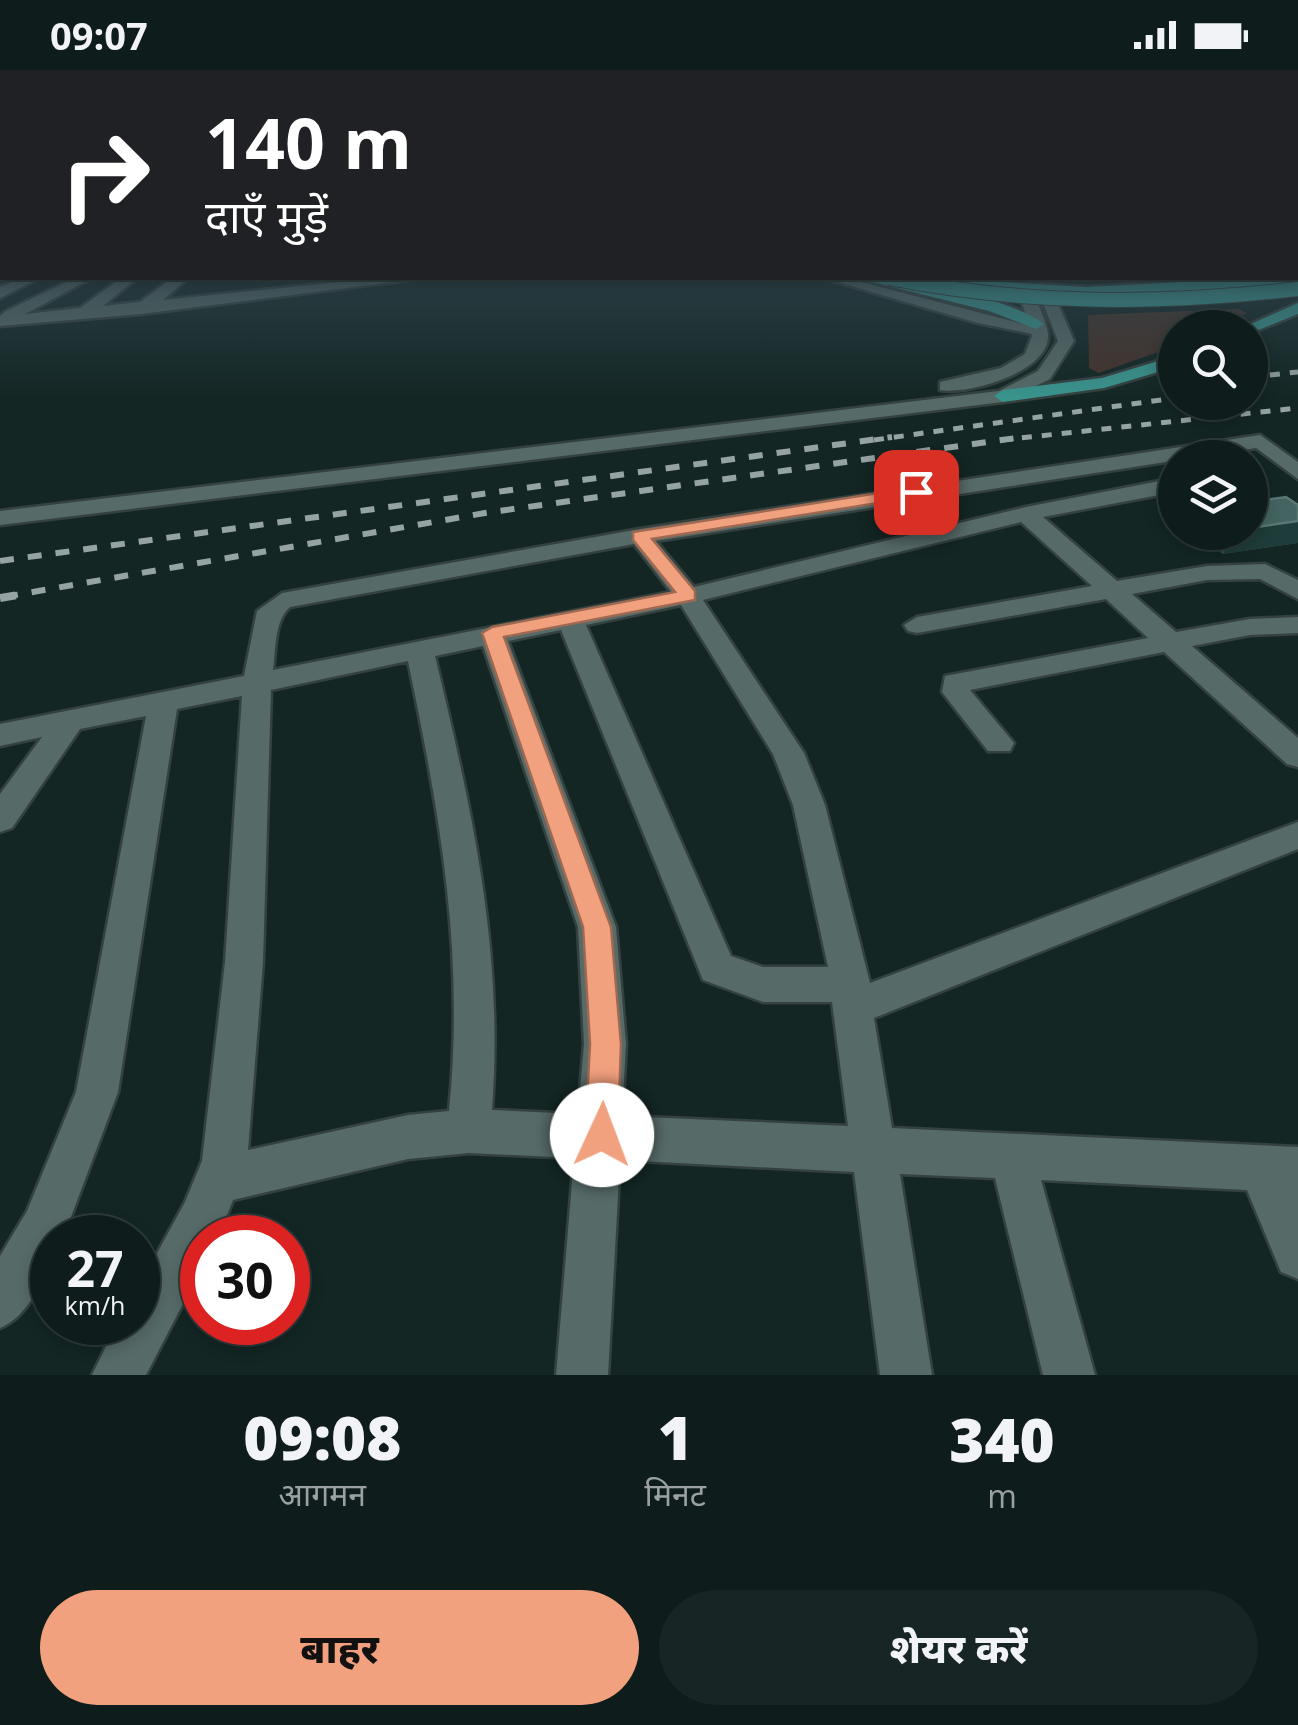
<!DOCTYPE html>
<html lang="hi">
<meta charset="utf-8">
<style>
:root{--surface:#0e1c1b;--page:#172524;--text:#f1f3f6;--muted:#9ba1a3;--line:#2e3a3a;--accent:#f2a17e}
body{margin:0;font-family:"Open Sans","Noto Sans Devanagari",sans-serif;background:var(--page);color:var(--text);height:100vh;display:flex;flex-direction:column;font-size:38px;white-space:nowrap}
*{box-sizing:border-box;margin:0}
p{font-size:32px;color:var(--muted)}
.icon{flex:none;width:55px;height:55px;fill:none;stroke:currentColor;stroke-width:2;stroke-linecap:round;stroke-linejoin:round}
.map{position:relative;height:1305px;overflow:hidden}
.details{display:flex;flex-direction:column;background:var(--surface);flex:1}
.details>*{flex:none}
.banner{position:absolute;left:0px;top:0px;width:1300px;height:210px;box-shadow:0 5px 15px #0003,0 0 0 2px var(--line);background:#202124;color:#fff;overflow:hidden}
.tools{position:absolute;left:1158px;top:240px;display:grid;gap:20px}
.tools a{display:grid;place-items:center;width:110px;height:110px;border-radius:50%;background:var(--surface);box-shadow:0 5px 15px #0003,0 0 0 2px var(--line);font-size:50px}
.speed{position:absolute;left:30px;top:1145px;display:flex;gap:20px;font-size:50px;font-weight:700;text-align:center}
.speed>*{display:grid;place-content:center;width:130px;height:130px;border-radius:50%;background:var(--surface);box-shadow:0 5px 15px #0003,0 0 0 2px var(--line);line-height:1}
.speed small{font-size:25px;font-weight:400}
.speed .limit{border:15px solid #d22;background:#fff;color:#111}
.pin{position:absolute;display:grid;place-items:center;width:85px;height:85px;color:#fff;margin:-42px;border-radius:20px;box-shadow:0 5px 15px #0006}
.me{position:absolute;width:110px;margin:-55px;rotate:2deg;stroke-linejoin:round;filter:drop-shadow(0 0 8px #0008)}
.turn{display:flex;align-items:center;gap:35px;height:210px;padding:0 40px;font-size:45px}
.turn .icon{width:130px;height:130px;stroke-width:2.5}
.turn b{display:block;font-size:70px;line-height:85px}
.eta{display:flex;justify-content:space-evenly;align-items:center;height:170px;text-align:center}
.eta b{font-size:60px;font-weight:800;line-height:70px}
.cta{display:flex;gap:20px;margin-top:auto;padding:20px 40px}
.cta a{flex:1;height:115px;border-radius:60px;background:var(--accent);color:#111;font-size:40px;font-weight:800;line-height:115px;text-align:center}
.cta a+a{background:var(--page);color:var(--text)}
.status{display:flex;justify-content:space-between;align-items:center;height:70px;padding:0 50px;background:var(--surface);direction:ltr}
.status svg{height:28px;fill:currentColor}
.map>svg:first-child{display:block}
.green{fill:#43322b}
.lines{fill:none;stroke-linecap:round;stroke-linejoin:round}
.minor-casing{stroke:#34413f;stroke-width:5}
.tertiary-casing{stroke:#34413f;stroke-width:5}
.trunk-casing{stroke:#34413f;stroke-width:5}
.minor{fill:#566a68;fill-rule:evenodd}
.tertiary{fill:#566a68;fill-rule:evenodd}
.trunk{fill:#3a948e;fill-rule:evenodd}
.rail-far2{stroke:#95a3a2;stroke-width:5;stroke-dasharray:10 10;stroke-linecap:butt}
.rail-far1{stroke:#95a3a2;stroke-width:6;stroke-dasharray:14 14;stroke-linecap:butt}
.rail{stroke:#95a3a2;stroke-width:8;stroke-dasharray:16 16;stroke-linecap:butt}
.trunk-bridge-casing{stroke:#34413f;stroke-width:16;stroke-linecap:butt}
.trunk-bridge{stroke:#3a948e;stroke-width:14}
.wall{fill:#325452}
.shaded-wall{fill:#1e3c39}
.building{fill:#446461;stroke:#5a7775;stroke-width:2.5}
.route{fill:#f2a17e;stroke:#9d6952;stroke-width:2.5}
</style>
<div class="status"><b>09:07</b><svg viewBox="0 0 49 12"><path d="M0 12V9h3v3zM5 12V6h3v6zM10 12V3h3v9zM15 12V0h3v12zM26 1h20v11H26zM47 4h2v5h-2z"/></svg></div>
<div class="map">
<svg width="1298" height="1305" viewBox="0 0 1298 1305">
<rect width="100%" height="100%" fill="#132624"/>
<path class="green" d="M1238,239L1247,243L1216,257L1175,258V276L1099,303L1089,298L1088,245Z"/>
<g class="lines">
<g class="minor-casing">
<path id="minor" d="M22,208H40L0,228V217Z
M75,208H92L25,244L80,238L121,208H137L103,236L140,232L172,208H188L163,230L380,208H425L141,244L0,256V246L6,241Z
M824,208H846L1046,260L1038,265L978,253Z
M1181,208H1202L1192,214L1195,223H1185L1177,215Z
M1260,365L1298,392V409L1256,378L656,471L694,517L1026,437L1175,408V422L1043,447L1117,511L1207,496L1265,494L1298,510V529L1260,509L1207,510L1132,524L1176,562L1250,549L1298,547V563L1250,565L1192,576L1298,668V697L1287,694L1164,582L970,620L1014,673L1010,681H988L942,622L945,606L1148,568L1106,529L917,563L908,561L904,555L917,547L1092,516L1021,452L703,530L804,683L825,735L870,913L1298,752V779L874,948L892,1058L1298,1077V1209L1281,1202L1247,1120L1041,1110L1095,1305H1043L995,1108L900,1104L932,1305H880L854,1102L620,1090L608,1305H556L574,1088L469,1083L408,1089L233,1130L218,1168H202V1197L146,1305H92L118,1252H138V1218L185,1132L202,1091L225,892L242,626L177,639L118,1022L63,1168H52C52,1199 30,1246 0,1258V1186L27,1141L76,1022L146,646L80,659L12,758L0,762V724L42,667L0,676V654L244,606L257,541L282,523L640,459ZM634,474L671,522L273,600C276,580 274,551 290,537ZM681,535L773,684L793,735L828,897H763L731,886L586,555ZM561,560L703,910L763,932H832L848,1056L622,1046L626,974L616,857L508,571ZM483,576L578,857L584,974L578,1044L492,1040C504,880 472,741 435,586ZM408,591C440,745 465,883 449,1041L408,1045L248,1080L263,892L271,620Z"/>
</g>
<g class="tertiary-casing">
<path id="tertiary" d="M1025,215L1032,219C1037,233 1046,250 1048,264C1051,302 968,325 940,320V312L1001,298L1025,284L1032,266L1018,219Z
M1045,216L1052,220L1074,271L1050,309L1003,332L0,455V441L999,321L1038,301L1058,271L1038,220Z"/>
</g>
<g class="trunk-casing">
<path id="trunk" d="M1298,206V214L1087,227L928,208L1087,217Z
M856,208C897,205 1012,228 1044,254L1036,259L989,241Z
M1298,233V244L1256,261L1242,258Z
M1175,286V297L1104,318L1003,332L994,326L1003,320L1102,308Z"/>
</g>
<use href="#minor" class="minor"/>
<use href="#tertiary" class="tertiary"/>
<use href="#trunk" class="trunk"/>
<path class="rail-far2" d="M1250,307L1298,302
M874,370L1175,328
M1002,370L1298,338"/>
<path class="rail-far1" d="M0,491L892,367
M4,527L485,443L1023,367"/>
<path class="rail" d="M0,528L18,525"/>
<g class="trunk-bridge-casing">
<path id="trunk-bridge" d="M889,208C1026,235 1160,235 1298,219"/>
</g>
<use href="#trunk-bridge" class="trunk-bridge"/>
</g>
<path class="wall" d="M1286,427L1298,435V473L1223,484L1196,462H1250V432Z"/>
<path class="shaded-wall" d="M1298,451V473L1223,484L1235,462H1250V458Z"/>
<path class="building" d="M1286,427L1298,435V451L1250,458V432Z"/>
<linearGradient id="sky" x2="0" y2="1"><stop stop-color="#0a1514"/><stop offset="0.45" stop-color="#334750"/><stop offset="1" stop-color="#334750" stop-opacity="0"/></linearGradient>
<rect width="1298" height="330" fill="url(#sky)"/>
<path class="route" d="M916,417L924,422L922,426L652,469L695,521V530L504,567L611,857L621,974L618,1065L613,1077L602,1082L590,1077L585,1065L590,974L583,857L482,563L492,557L675,522L633,470V462Z"/>
</svg>
<div class="tools">
<a><svg class="icon" aria-label="search" viewBox="0 0 24 24"><circle cx="10" cy="10" r="6"/><path d="M15 15l6 6"/></svg></a>
<a><svg class="icon" aria-label="layers" viewBox="0 0 24 24"><path d="M12 4l9 5-9 5-9-5zM3 14l9 5 9-5"/></svg></a>
</div>
<div class="speed"><div>27<small>km/h</small></div><div class="limit">30</div></div>
<div class="pin" style="left:916px;top:422px;background:#d93025"><svg class="icon" aria-label="arrive" viewBox="0 0 24 24"><path d="M6 21V4h12l-3 4 3 4H6"/></svg></div>
<svg class="me" style="left:602px;top:1065px" viewBox="-20 -20 40 40"><circle r="19" fill="#fff"/><path d="M0-13L10 11 0 6-10 11z" fill="#f2a17e"/></svg>
<div class="banner">
<div class="turn"><svg class="icon" aria-label="right" viewBox="0 0 24 24"><path d="M7 20v-9h11M14 6l5 5-5 5"/></svg><div><b>140 m</b>दाएँ मुड़ें</div></div>
</div>
</div>
<section class="details">
<div class="eta">
<div><b>09:08</b><p>आगमन</p></div>
<div><b>1</b><p>मिनट</p></div>
<div><b>340</b><p>m</p></div>
</div>
<div class="cta"><a>बाहर</a><a>शेयर करें</a></div>
</section>
